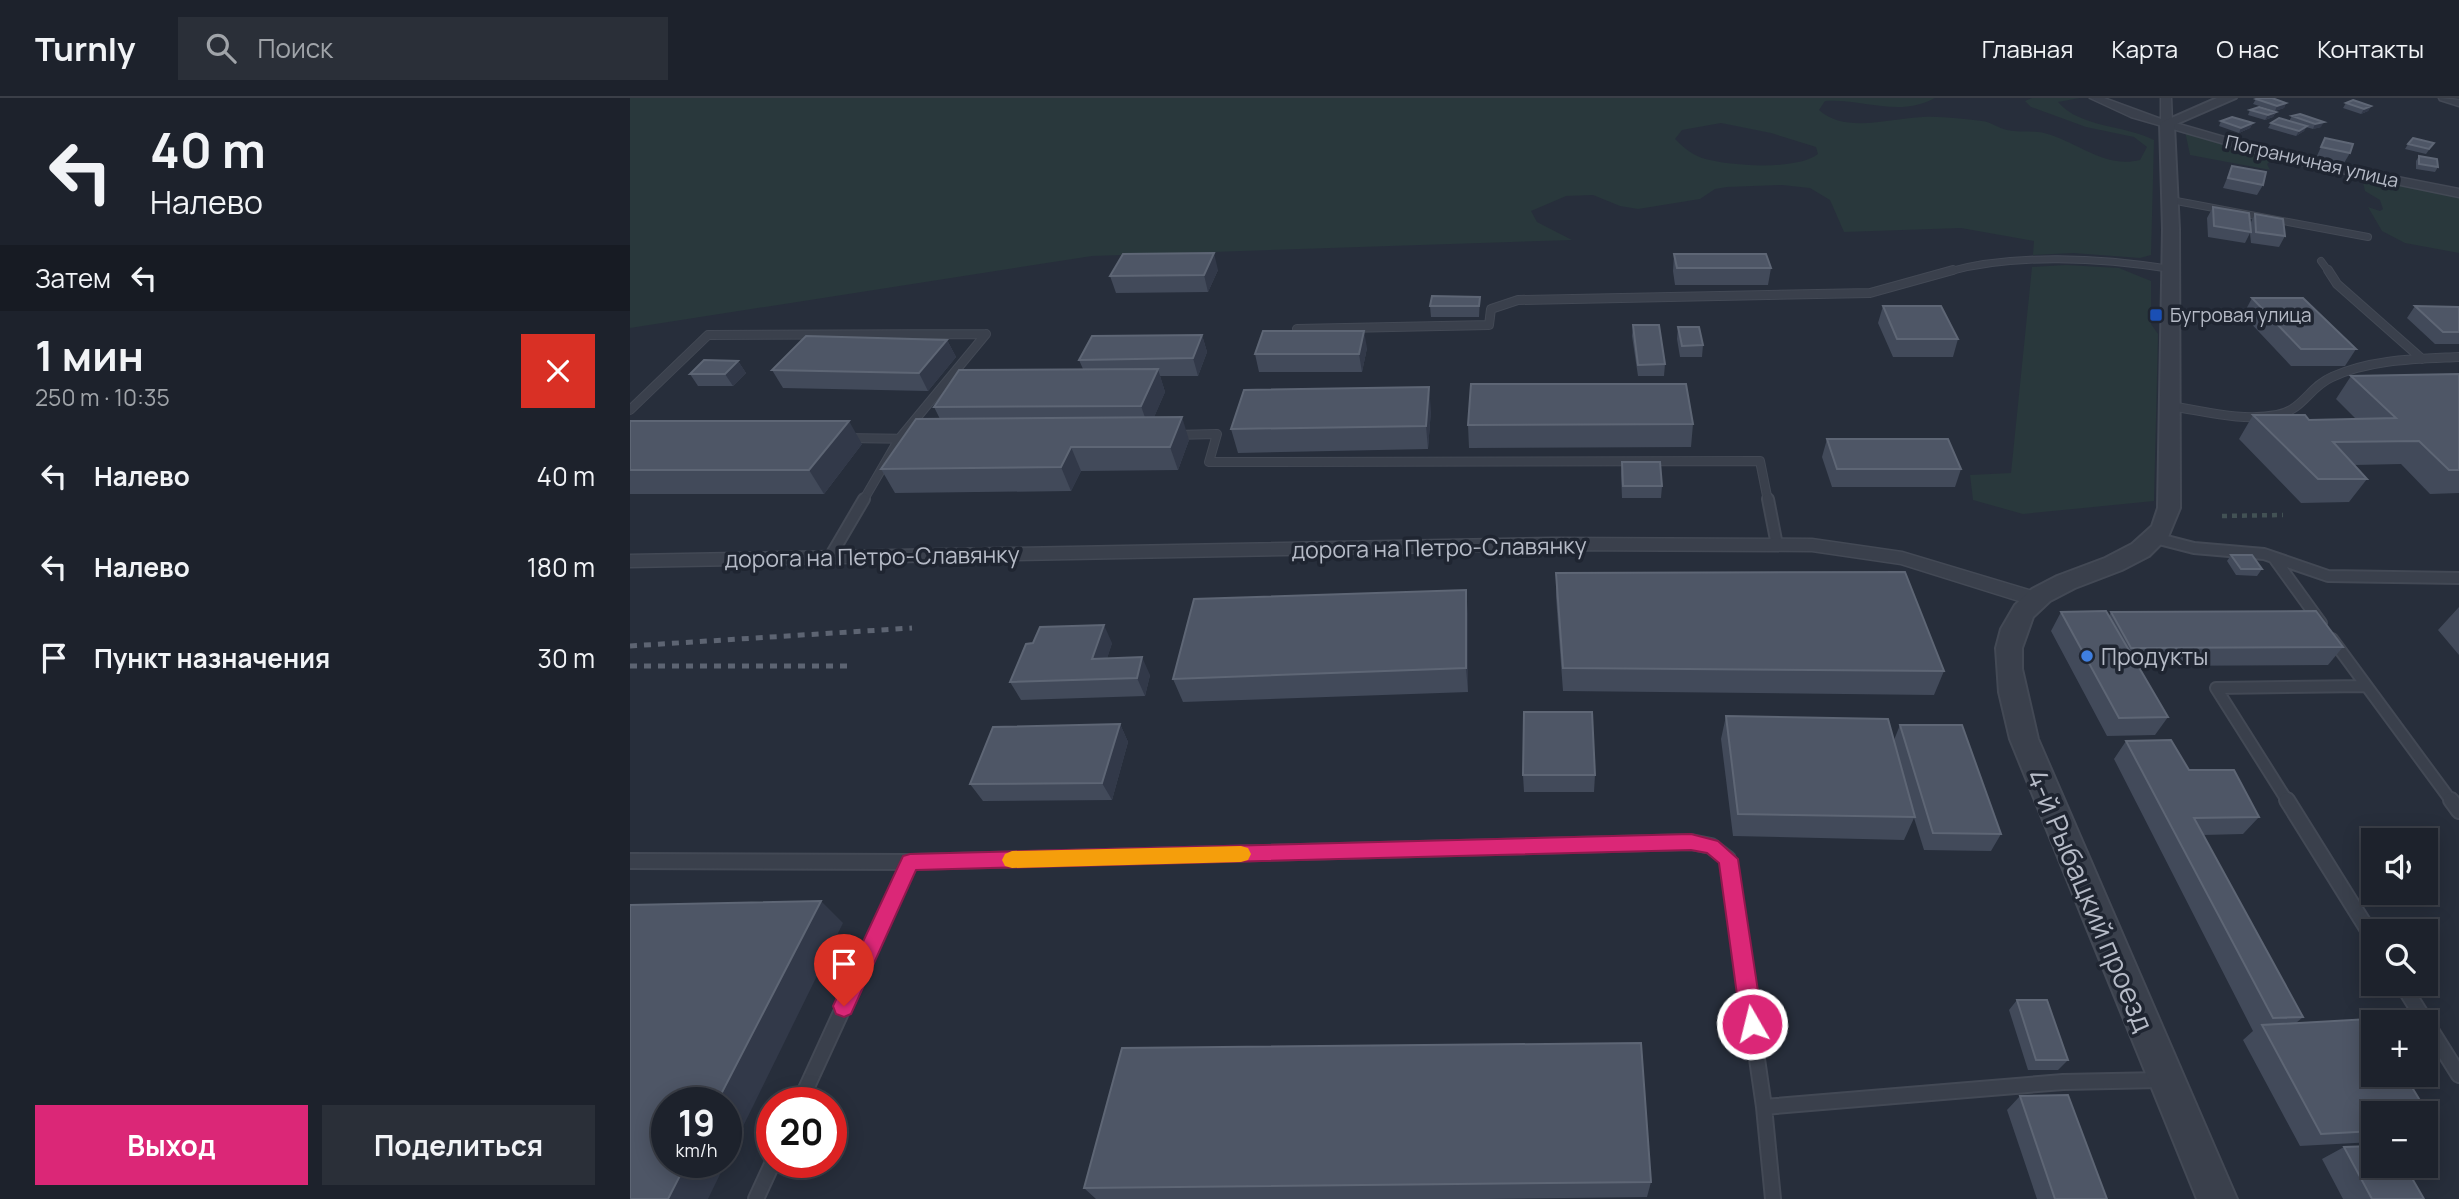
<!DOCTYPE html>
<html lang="ru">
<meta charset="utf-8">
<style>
:root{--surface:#1d222c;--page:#2a2f38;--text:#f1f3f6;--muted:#a0a4a9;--line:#3b3f48;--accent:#db2777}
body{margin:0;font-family:Manrope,sans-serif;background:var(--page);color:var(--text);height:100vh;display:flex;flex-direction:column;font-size:26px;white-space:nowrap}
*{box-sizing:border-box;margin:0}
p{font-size:23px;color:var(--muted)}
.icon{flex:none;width:38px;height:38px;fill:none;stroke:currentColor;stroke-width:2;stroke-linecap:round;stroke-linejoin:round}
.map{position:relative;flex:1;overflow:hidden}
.details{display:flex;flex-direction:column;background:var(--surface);width:630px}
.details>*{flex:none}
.hud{background:#1d222c;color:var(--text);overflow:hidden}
.tools{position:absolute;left:1731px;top:730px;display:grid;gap:14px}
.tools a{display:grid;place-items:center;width:77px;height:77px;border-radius:0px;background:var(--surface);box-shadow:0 4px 18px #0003,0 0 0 2px var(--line);font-size:35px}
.speed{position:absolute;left:21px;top:989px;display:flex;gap:14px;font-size:35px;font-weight:700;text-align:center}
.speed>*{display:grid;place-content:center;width:91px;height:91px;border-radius:50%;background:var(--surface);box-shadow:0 4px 18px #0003,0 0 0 2px var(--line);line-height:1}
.speed small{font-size:18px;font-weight:400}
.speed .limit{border:10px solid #d22;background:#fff;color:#111}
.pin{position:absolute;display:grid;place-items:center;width:60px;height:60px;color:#fff;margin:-72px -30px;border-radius:50% 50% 50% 0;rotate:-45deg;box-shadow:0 0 7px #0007}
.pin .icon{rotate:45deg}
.me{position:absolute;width:77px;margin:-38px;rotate:352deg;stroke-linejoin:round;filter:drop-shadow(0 0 5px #0008)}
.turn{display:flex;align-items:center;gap:24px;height:147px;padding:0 35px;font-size:32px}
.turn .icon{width:91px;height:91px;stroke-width:2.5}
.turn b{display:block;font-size:49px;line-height:60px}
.then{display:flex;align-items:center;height:66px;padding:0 35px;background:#0003;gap:14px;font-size:26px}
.round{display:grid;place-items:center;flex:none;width:74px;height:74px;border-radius:0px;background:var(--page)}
.overview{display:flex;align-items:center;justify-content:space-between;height:119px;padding:0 35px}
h1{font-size:42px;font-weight:700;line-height:52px}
.primary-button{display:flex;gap:14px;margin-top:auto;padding:14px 35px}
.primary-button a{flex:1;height:80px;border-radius:0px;background:var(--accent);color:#fff;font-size:28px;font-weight:700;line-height:80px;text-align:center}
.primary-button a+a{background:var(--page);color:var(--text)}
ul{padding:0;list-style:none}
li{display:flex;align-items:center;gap:21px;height:91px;padding:0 35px}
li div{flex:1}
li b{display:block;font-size:26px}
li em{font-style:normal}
header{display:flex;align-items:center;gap:42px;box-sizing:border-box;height:98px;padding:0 35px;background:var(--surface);border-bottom:2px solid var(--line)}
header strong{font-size:33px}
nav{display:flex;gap:38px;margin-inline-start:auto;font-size:24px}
.search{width:490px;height:63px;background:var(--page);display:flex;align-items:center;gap:18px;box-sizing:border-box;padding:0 24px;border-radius:0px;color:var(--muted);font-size:26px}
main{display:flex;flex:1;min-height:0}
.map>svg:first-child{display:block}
.green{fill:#29383c;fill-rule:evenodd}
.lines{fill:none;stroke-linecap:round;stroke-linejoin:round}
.service-far3-casing{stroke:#434955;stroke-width:8}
.service-far2-casing{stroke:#434955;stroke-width:10}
.service-far1-casing{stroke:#434955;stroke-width:14}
.service-casing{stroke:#434955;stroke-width:18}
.minor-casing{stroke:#434955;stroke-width:3}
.tertiary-casing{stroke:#434955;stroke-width:4}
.path{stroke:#425154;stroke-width:4.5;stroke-dasharray:5 5;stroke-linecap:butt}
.service-far3{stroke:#3a404c;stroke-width:6}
.service-far2{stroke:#3a404c;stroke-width:8}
.service-far1{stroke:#3a404c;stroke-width:10}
.service{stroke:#3a404c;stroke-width:14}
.minor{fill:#3a404c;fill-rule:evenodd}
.tertiary{fill:#3a404c;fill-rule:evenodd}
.rail{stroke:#5d6472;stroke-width:5;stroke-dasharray:7 7;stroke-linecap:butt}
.wall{fill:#424a5a}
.shaded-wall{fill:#323949}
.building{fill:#4e5666;stroke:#5e6675;stroke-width:2}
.route{fill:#db2777;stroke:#8e194d;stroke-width:2}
.slow{fill:#f59e0b}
.transit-dot{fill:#1a4fb4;stroke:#1f2531;stroke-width:2.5}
.shop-dot{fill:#3f7fe0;stroke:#1f2531;stroke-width:2.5}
.labels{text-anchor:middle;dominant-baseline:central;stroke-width:7;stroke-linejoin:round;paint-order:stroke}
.far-street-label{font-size:19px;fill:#b6bbc7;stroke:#1f2531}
.far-poi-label{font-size:19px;fill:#b6bbc7;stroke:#1f2531;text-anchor:start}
.street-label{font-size:23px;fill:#b6bbc7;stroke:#1f2531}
.poi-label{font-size:23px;fill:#b6bbc7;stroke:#1f2531;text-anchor:start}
.near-street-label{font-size:28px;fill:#b6bbc7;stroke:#1f2531}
</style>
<header>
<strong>Turnly</strong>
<div class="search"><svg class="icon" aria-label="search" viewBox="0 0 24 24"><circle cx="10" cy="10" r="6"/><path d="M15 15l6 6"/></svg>Поиск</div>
<nav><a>Главная</a><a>Карта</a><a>О нас</a><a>Контакты</a></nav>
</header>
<main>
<section class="details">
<div class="hud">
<div class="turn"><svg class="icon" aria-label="left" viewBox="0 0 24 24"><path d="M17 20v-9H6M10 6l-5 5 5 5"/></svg><div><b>40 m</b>Налево</div></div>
<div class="then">Затем<svg class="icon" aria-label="left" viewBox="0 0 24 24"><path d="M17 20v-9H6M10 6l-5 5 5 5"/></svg></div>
</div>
<div class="overview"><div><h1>1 мин</h1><p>250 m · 10:35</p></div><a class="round" style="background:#d93025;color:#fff"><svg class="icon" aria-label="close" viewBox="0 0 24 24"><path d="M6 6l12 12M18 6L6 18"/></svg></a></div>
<ul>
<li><svg class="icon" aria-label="left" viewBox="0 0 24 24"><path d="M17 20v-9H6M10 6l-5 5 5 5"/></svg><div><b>Налево</b></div><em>40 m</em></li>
<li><svg class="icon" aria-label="left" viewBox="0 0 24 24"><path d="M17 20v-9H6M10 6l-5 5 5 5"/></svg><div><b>Налево</b></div><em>180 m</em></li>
<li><svg class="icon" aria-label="arrive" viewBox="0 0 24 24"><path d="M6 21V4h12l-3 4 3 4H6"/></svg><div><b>Пункт назначения</b></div><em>30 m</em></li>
</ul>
<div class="primary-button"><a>Выход</a><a>Поделиться</a></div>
</section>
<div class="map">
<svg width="1829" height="1101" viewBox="0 0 1829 1101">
<rect width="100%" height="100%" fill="#272e3b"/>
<path class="green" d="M0,0H1305C1269,20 1232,0 1195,3L1189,12C1215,36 1261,20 1293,19C1312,18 1333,21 1352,23C1361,24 1368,30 1377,32C1389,35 1402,32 1414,35C1447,43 1474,71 1510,62L1517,49L1504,39L1456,29L1401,9L1395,3L1402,0H1450L1428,4C1450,30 1496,27 1524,42L1521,157L1510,160L1443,155L1403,157L1404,143L1331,130L1214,134L1200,102L1180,90L1152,87L1097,89L1085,91L1070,101L1008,111L990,108L963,97L936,98L901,113L907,124L942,142L462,158L0,230ZM1091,25L1141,35L1186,49L1188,56C1166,73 1098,68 1072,60C1061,56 1053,49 1045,41L1052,32Z
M1555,33L1661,63L1643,61L1637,66L1640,72L1560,57Z
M1732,80L1829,97V155L1775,145L1752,133L1738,109L1750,113L1753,111L1750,102L1735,93Z
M1436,167L1489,170L1521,183V226L1528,236L1524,403L1393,416L1343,402L1340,377L1381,375L1402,169Z"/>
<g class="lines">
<g class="service-far3-casing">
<path id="service-far3" d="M1541,102L1738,139
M1691,163L1699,174
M1317,174C1385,155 1471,160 1541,171"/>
</g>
<g class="service-far2-casing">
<path id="service-far2" d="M1698,172L1707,186L1792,261
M667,231L859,227L861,211L888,202L1240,195L1323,172
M1540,308C1575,313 1611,324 1647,317C1673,312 1679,289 1702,279C1741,261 1787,261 1829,259
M0,312L78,237L356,236
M544,337L587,336L579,364L1130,363L1138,403
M215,340L287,341
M233,403L269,341L356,236"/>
</g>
<g class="service-far1-casing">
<path id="service-far1" d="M1138,401L1147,447
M1525,440L1564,450L1634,456L1698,478L1829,480
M200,459L234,401
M1644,460L1691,525
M1702,541L1822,704
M1658,704L1586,590L1735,588"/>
</g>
<g class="service-casing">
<path id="service" d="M1657,702L1743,840
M1821,702L1829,713
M0,763L280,764L1061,744L1081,748L1098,761L1134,1009
M1772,886L1829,977
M170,1004L280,764
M126,1101L143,1064
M1143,1101L1134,1009L1433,984L1531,982"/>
</g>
<g class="minor-casing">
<path id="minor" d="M1460,0H1474L1531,21V0H1541L1542,24L1660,58L1829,91V99L1654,63L1501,19Z
M1809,0L1829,2V8L1810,2Z
M922,440L1182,441L1272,454L1412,496L1415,501L1405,508L1271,466L1182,453L922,452L0,469V457Z"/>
</g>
<g class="tertiary-casing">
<path id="tertiary" d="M1587,0H1606L1544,27L1549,131L1550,410L1538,439L1519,458L1492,472L1445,490L1420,503L1403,519L1392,550V571L1408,641L1607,1101H1567L1380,641L1369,594L1366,550L1371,531L1385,507L1402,491L1427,478L1475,460L1502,446L1522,428L1528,410L1533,131L1530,25Z"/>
</g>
<path class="path" d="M1592,418L1653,417"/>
<use href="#service-far3" class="service-far3"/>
<use href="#service-far2" class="service-far2"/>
<use href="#service-far1" class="service-far1"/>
<use href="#service" class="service"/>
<use href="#minor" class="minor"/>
<use href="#tertiary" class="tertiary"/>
<path class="rail" d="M0,548L282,530
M0,568H223"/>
</g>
<path class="wall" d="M1626,1L1656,5L1654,10L1645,13L1623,6Z
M1716,5L1741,8L1738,13L1731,16L1713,10Z
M1620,12L1646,14L1643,19L1635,22L1618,17Z
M1662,18L1691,29L1683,31L1676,29L1674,33L1666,38L1638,30L1641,25L1659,23Z
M1591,23L1623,25L1620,30L1609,35L1589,28Z
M1695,40L1720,55L1714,65L1686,60Z
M1804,45L1796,56L1775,51L1778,46Z
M1789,58L1808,69L1805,74L1786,71V63Z
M1602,68L1633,87L1627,97L1593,90Z
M1583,109L1620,126L1625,116L1655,138L1649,149L1621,145L1620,135L1615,145L1578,139L1577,120Z
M1044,156L1141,170L1138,187H1045L1043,173Z
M588,172L578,194L486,195L480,178Z
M850,199L849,219H801L800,208Z
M1622,200L1726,251L1715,268H1661L1613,217Z
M1253,208L1328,241L1323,259H1263L1248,225Z
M1785,208L1829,209V246H1805L1777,220Z
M1003,227L1035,266L1034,278H1008L1002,238Z
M1048,229L1073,247L1072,259H1050L1047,241Z
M572,237L577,254L568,278H530L535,294L524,319L559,342L548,372L451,373L441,393L265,395L251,371L310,321L304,309L453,271L449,262Z
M317,242L326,259L298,293L153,290L142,272Z
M737,250L732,274H629L625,256Z
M108,263L116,275L103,288H68L60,276Z
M1829,276V395L1800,396L1771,366L1724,367L1737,381L1719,404L1671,405L1609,341L1623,317L1679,322L1726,321L1706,301L1721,278Z
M801,312L798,351L608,355L601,331Z
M0,323L232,346L194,396H0Z
M1063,326L1061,349L839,350L838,327Z
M1197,341L1331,371L1325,389H1202L1192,359Z
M992,364L1032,388L1031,400H992L991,376Z
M1601,457L1632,471L1627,478L1606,477L1597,463Z
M926,475L1314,573L1304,597L933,593L926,499Z
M1829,509V557L1808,532Z
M1431,514L1479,518L1481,514L1713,549L1698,567L1508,568L1538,619L1525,637L1477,638L1421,533Z
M838,515V594L553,604L543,581Z
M482,545L477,560L520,577L515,598L391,602L380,584Z
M1096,618L1264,642L1270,627L1371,736L1361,753L1294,752L1284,720L1274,742L1103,738L1091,641Z
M490,626L498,644L482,702L353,703L340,686Z
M1541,642L1559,672H1604L1629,719L1613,736L1573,737L1673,919L1666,925L1739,921L1743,927V976H1774L1806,1029L1796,1035V1015H1743V1044L1670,1048L1613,942L1623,933L1484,661L1496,643Z
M893,677H965L964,694H894Z
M1387,902L1438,962L1428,972H1398L1379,912Z
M1390,998L1477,1101H1407L1377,1012Z
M1714,1049L1794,1101H1713L1692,1061Z
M1021,1084L1017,1099L857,1101H466L454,1090Z"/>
<path class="shaded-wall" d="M1656,5L1654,10L1645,13L1647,8Z
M1741,8L1738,13L1731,16L1734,11Z
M1646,14L1643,19L1635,22L1638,17Z
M1694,24L1691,29L1683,31L1685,26Z
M1623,25L1620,30L1609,35L1611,30Z
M1677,28L1674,33L1666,38L1669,33Z
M584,155L588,172L578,194L574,177Z
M734,233L737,250L732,274L729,256Z
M572,237L577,254L568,278L563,260Z
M317,242L326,259L298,293L289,275Z
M108,263L116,275L103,288L95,276Z
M528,271L535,294L519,331L511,308Z
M799,289L801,312L798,351L796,328Z
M552,319L559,342L548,372L540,349Z
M219,323L232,346L194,396L179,372Z
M441,349L451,373L441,393L431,369Z
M836,492L838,515V594L836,570Z
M474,527L482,545L471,579L462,561Z
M512,559L520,577L515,598L507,580Z
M490,626L498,644L482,702L472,685Z
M191,803L213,825L96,1063V1004H87Z
M57,1064H96L78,1101H38Z"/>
<path class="building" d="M1629,0H1642L1656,5L1647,8L1626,1Z
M1723,2L1741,8L1734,11L1716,5Z
M1629,9L1646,14L1638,17L1620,12Z
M1670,16L1694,24L1685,26L1662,18Z
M1602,19L1623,25L1611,30L1591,23Z
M1649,20L1677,28L1669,33L1641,25Z
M1695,40L1723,46L1720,55L1691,49Z
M1783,40L1804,45L1799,51L1778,46Z
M1789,58L1807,61L1808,69L1789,66Z
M1602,68L1636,74L1633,87L1598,80Z
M1583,109L1619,115L1621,134L1584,128Z
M1625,116L1653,121L1655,138L1626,134Z
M584,155L574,177L480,178L493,156Z
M1044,156H1136L1141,170H1047Z
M802,198L850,199L849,208H800Z
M1622,200H1673L1726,251H1671Z
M1253,208H1311L1328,241H1267Z
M1785,208L1829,209V234H1813Z
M1003,227H1029L1035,266L1008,267Z
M1048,229H1069L1073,247L1052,248Z
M633,233H734L729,256H625Z
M572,237L563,260L449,262L462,238Z
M176,238L317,242L289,275L142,272Z
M74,262L108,263L95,276H60Z
M528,271L511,308L304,309L329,272Z
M1829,276V372H1819L1789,343L1703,344L1737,381H1688L1623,317H1675L1679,322L1766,320L1721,278Z
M841,286H1056L1063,326L838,327Z
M799,289L796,328L601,331L614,292Z
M552,319L540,349H441L431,369L251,371L286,321Z
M0,323H219L179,372H0Z
M1197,341H1318L1331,371H1207Z
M992,364H1030L1032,388H993Z
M1601,457H1622L1632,471H1611Z
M1275,474L1314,573L933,570L926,475Z
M836,492V570L543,581L564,501Z
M1476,513L1538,619L1489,620L1431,514Z
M1686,513L1713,549L1501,550L1481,514Z
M474,527L462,561L512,559L507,580L380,584L396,546L403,545L410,529Z
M894,614H962L965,677H893Z
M1096,618L1258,621L1285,719L1108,716Z
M490,626L472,685L340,686L363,629Z
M1270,627H1332L1371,736L1303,735Z
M1541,642L1559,672H1604L1629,719L1564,720L1673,919L1643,920L1496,643Z
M191,803L87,1004H37V1064H57L38,1101H0V807Z
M1387,902H1417L1438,962H1406Z
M1739,921L1743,927V976H1774L1806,1029H1796V1015H1743V1033L1691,1036L1632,927Z
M1011,945L1021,1084L454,1090L492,950Z
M1438,997L1477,1101H1425L1390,998Z
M1743,1048V1068H1775L1794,1101H1742L1714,1049Z"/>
<path class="route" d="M1061,736L1088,743L1108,761L1133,926L1129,934L1122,937L1114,934L1111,926L1089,765L1077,755L1061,752L286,772L221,916L214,919L206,916L203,908L273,758L280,756Z"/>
<path class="slow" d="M611,748L618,750L621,756L618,762L611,764L382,770L375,768L372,762L375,756L382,753Z"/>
<rect class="transit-dot" x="1519" y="210" width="14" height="14" rx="3.5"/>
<circle class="shop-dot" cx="1457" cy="558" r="7"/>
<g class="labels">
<g class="far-street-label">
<text transform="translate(1682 63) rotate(13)">Пограничная улица</text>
</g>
<g class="far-poi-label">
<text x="1540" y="217">Бугровая улица</text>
</g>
<g class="street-label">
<text transform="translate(809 449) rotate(-1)">дорога на Петро-Славянку</text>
<text transform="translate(242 458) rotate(-1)">дорога на Петро-Славянку</text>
</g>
<g class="poi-label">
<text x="1471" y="558">Продукты</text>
</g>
<g class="near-street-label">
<text transform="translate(1461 802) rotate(67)">4-й Рыбацкий проезд</text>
</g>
</g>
</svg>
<div class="tools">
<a><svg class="icon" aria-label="sound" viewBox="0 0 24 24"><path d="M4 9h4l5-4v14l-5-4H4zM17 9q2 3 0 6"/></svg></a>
<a><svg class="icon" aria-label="search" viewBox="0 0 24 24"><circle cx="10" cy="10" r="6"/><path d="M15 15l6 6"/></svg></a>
<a>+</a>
<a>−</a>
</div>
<div class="speed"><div>19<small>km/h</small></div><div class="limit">20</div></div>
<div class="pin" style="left:214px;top:908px;background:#d93025"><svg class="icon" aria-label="arrive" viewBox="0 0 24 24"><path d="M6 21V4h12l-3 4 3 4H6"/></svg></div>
<svg class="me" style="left:1122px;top:926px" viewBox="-20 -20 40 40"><circle r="17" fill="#db2777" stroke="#fff" stroke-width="3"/><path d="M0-11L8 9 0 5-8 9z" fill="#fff"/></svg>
</div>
</main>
